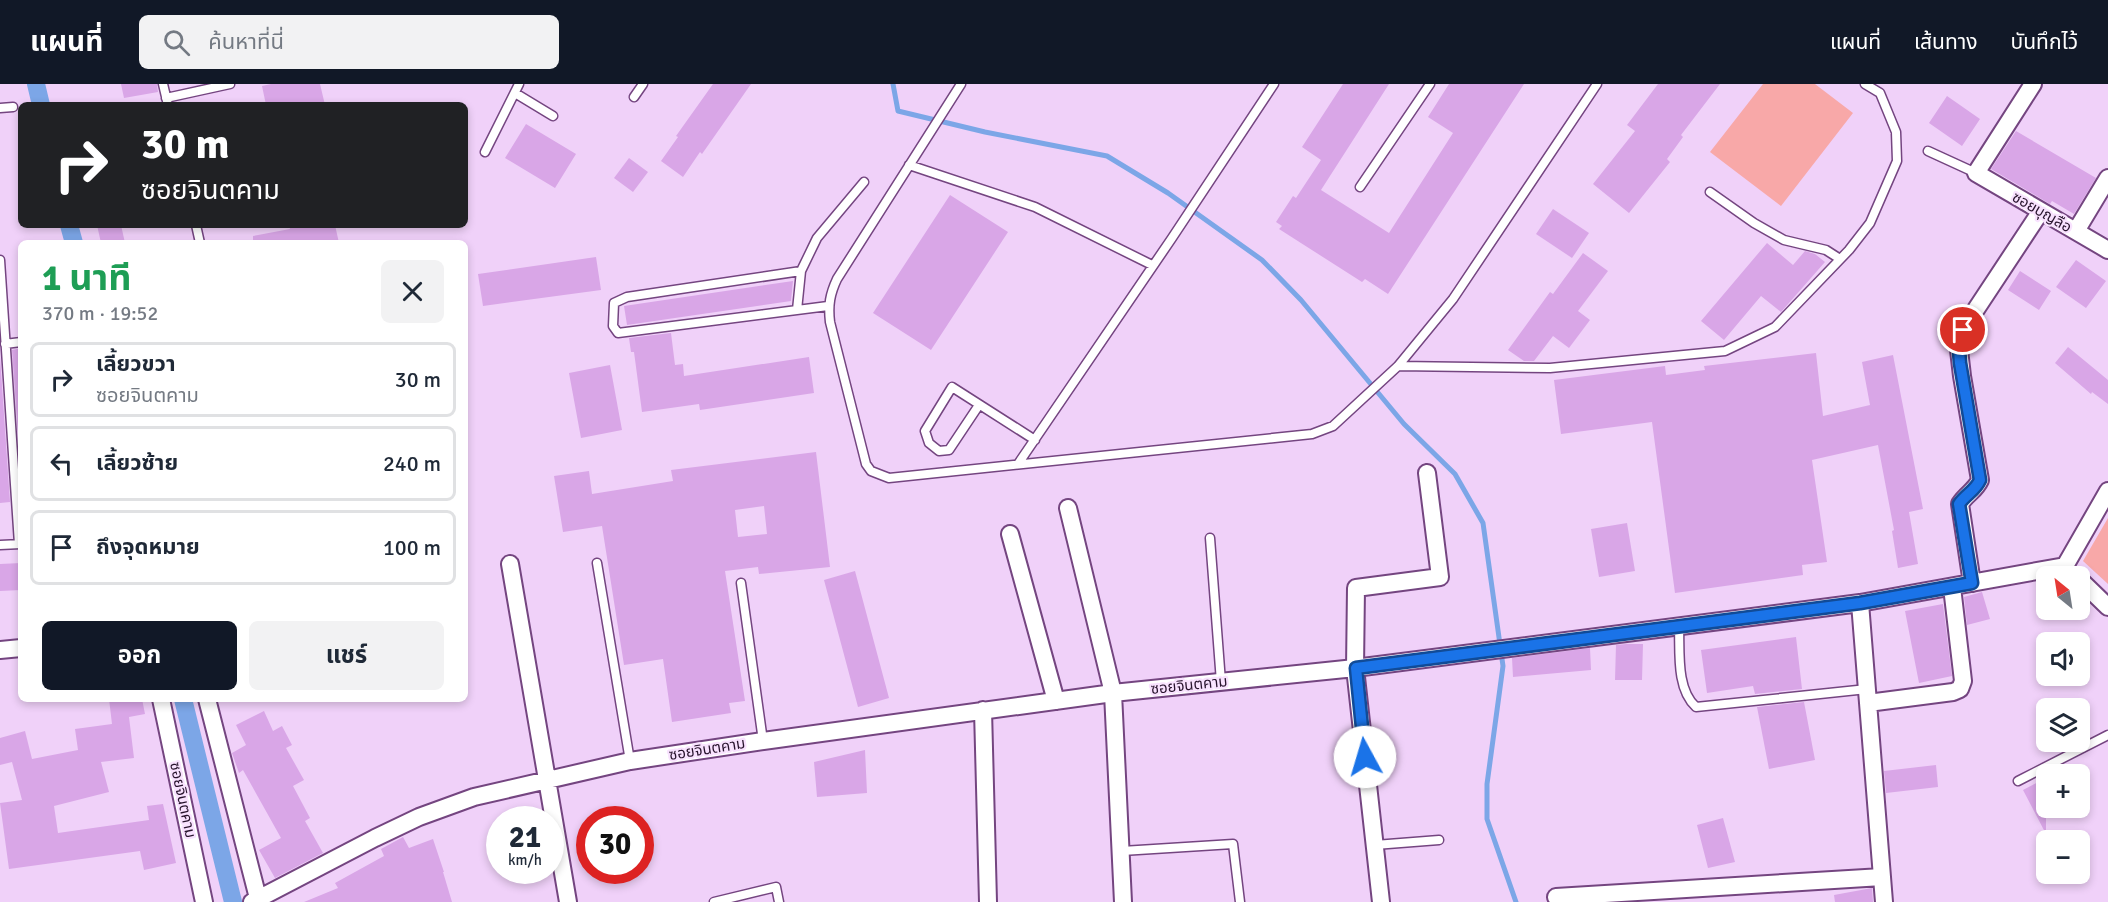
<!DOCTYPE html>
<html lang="th">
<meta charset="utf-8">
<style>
:root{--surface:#fff;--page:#f2f2f3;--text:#1f2937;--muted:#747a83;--line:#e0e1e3;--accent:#111827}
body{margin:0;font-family:Signika,"Noto Sans Thai",sans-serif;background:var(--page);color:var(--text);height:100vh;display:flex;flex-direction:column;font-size:22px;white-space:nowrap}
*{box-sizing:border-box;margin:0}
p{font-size:20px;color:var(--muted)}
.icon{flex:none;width:33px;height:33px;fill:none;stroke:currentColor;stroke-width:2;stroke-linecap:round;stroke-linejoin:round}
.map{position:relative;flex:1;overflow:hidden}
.drawer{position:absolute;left:18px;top:156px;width:450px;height:462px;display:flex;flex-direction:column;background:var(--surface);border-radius:9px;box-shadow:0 3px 9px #0003}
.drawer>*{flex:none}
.guide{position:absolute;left:18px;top:18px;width:450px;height:126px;border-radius:9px;box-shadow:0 3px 9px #0003;background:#202124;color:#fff;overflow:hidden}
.needle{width:39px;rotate:330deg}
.controls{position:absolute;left:2036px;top:482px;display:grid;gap:12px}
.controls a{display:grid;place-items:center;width:54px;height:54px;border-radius:9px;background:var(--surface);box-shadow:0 3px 9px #0003;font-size:30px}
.speed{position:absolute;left:486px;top:722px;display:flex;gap:12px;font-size:30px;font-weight:700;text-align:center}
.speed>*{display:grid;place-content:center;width:78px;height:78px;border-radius:50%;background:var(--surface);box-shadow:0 3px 9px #0003;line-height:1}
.speed small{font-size:15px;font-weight:400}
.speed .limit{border:9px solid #d22;background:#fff;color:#111}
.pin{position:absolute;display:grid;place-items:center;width:51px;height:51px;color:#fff;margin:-26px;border:3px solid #fff;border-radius:50%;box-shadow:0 2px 6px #0007}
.me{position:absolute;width:66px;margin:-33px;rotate:354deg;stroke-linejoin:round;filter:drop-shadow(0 0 4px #0008)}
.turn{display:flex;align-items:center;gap:21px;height:126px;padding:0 24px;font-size:27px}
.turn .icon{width:78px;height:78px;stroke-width:2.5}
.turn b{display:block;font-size:42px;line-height:51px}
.round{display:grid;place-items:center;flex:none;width:63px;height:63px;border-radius:9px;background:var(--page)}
.summary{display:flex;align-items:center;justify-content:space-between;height:102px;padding:0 24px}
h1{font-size:36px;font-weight:700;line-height:45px;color:#1e9e55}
.action{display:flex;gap:12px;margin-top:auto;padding:12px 24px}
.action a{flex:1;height:69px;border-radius:9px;background:var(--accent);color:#fff;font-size:24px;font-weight:700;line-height:69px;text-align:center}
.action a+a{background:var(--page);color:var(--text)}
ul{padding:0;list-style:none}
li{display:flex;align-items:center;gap:18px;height:75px;margin:0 12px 9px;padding:0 12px;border:3px solid var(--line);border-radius:9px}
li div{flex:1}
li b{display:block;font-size:22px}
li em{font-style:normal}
header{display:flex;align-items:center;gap:36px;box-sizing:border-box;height:84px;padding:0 30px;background:var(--accent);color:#fff}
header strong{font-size:28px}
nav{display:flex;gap:33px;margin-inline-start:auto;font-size:21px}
.search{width:420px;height:54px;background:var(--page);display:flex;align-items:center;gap:15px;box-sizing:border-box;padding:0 21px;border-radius:9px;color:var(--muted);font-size:22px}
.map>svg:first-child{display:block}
.green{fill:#f8a8a8}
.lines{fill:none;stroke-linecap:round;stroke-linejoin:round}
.stream{stroke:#7ca6e7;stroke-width:5}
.canal{stroke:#7ca6e7;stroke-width:18}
.building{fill:#d9a6e7;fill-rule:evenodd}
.service-casing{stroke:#744580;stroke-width:11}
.minor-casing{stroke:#744580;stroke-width:20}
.service{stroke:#fff;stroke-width:8}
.minor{stroke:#fff;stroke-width:16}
.route-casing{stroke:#114b97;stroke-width:15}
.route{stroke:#1a73e8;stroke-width:10}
.labels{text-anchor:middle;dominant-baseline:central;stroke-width:4.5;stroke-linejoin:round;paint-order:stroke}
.street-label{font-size:15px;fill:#27132c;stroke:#f8e2fe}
</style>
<header>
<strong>แผนที่</strong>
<div class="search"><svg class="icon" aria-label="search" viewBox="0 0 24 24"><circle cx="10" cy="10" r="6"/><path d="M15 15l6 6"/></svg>ค้นหาที่นี่</div>
<nav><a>แผนที่</a><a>เส้นทาง</a><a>บันทึกไว้</a></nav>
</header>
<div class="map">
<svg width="2108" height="818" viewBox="0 0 2108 818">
<rect width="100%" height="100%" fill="#f0d1f9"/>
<path class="green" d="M1763,0H1815L1853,29L1781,122L1710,68Z
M2108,434V500L2083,477Z"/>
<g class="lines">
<path class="stream" d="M893,0L898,27L985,48L1107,72L1168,109L1262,176L1301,216L1404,340L1455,390L1483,439L1503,582L1487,700V735L1516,818"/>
<path class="canal" d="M36,0L41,21
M69,141L74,159
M183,615L233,818"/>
</g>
<path class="building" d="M121,0H157L158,8L124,14Z
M271,0H320L325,21H266L262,2Z
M713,0H751L702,70L700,68L683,93L661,77L678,53L676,52Z
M1343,0H1389L1321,106L1389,149L1453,49L1428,33L1449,0H1524L1388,210L1365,195L1362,198L1279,145L1282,142L1276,138L1293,112L1296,114L1321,76L1302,63Z
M1658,0H1720L1681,51L1683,53L1667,75L1670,78L1629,129L1593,100L1635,47L1627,41Z
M1947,12L1980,35L1962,62L1929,39Z
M526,40L576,70L555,104L505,74Z
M2016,47L2096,94L2074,130L2052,117L2050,120L1991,85Z
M629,74L648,88L633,108L614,94Z
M950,111L1008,148L931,266L873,229Z
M1553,125L1589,149L1572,174L1536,150Z
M97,141H121L125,159H101Z
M289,141H335L339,159H253V152L290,145Z
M1767,159L1793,181L1805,167L1815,170L1825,178L1781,228L1761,212L1724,256L1701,237Z
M1583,169L1608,187L1578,227L1590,236L1569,264L1553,252L1534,277H1524L1508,266L1550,208L1553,210Z
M596,173L601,206L483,222L478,190Z
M2076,176L2106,197L2086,224L2056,203Z
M2020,187L2051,207L2039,226L2008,206Z
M793,197L791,217L627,241L624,222Z
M671,249L675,281L683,280L684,292L809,273L814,309L700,326L699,320L642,328L634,268H631L629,254Z
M2068,263L2108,296V320L2092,308L2091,310L2055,279Z
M21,264V394L12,266Z
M1816,269L1823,332L1870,321L1862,278L1893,271L1923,425L1909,428L1918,480L1898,484L1892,447L1894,446L1878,361L1812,376L1827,478L1802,481L1803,491L1675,509L1652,338L1561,350L1554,296L1665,282L1666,291L1705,286L1704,282Z
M0,272L10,418L0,419Z
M610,281L622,346L581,354L569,289Z
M816,368L830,483L759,490L758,483L725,487L745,617L729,619L731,629L672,638L663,575L624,581L602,442L563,448L554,392L589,387L592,410L673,397L671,386ZM764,422L767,450L738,453L735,426Z
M1627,439L1635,487L1599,493L1591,445Z
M21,479V506L0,507V480Z
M855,487L889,614L858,623L824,496Z
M1982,508L1990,535L1967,541L1964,513Z
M1943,520L1952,592L1919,599L1905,527Z
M1796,553L1802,605L1755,610L1753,602L1707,609L1701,566Z
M1626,560H1643L1642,596H1615L1616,561Z
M1590,564L1591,586L1513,593L1512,574Z
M109,615H142L145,630L129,633L134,674L101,678L109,708L54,722L58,749L149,736L147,722L163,720L176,779L144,786L140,767L9,785L0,719L22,716L12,678L0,681V654L25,647L32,675L78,666L75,645L112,640Z
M1804,618L1815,676L1769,685L1757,623Z
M264,627L273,647L282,642L292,661L286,664L304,696L293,702L310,734L305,737L323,769L275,794L259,766L281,754L243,686L239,689L232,669L246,661L236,641Z
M865,666L867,709L817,713L814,678Z
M1936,681L1938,703L1886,709L1884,687Z
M2046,694V750L2023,706Z
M1723,734L1735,778L1708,784L1697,741Z
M403,753L409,764L433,755L444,788H443L452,818H304L338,804L335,799L384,772L381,765Z
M1872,804L1873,818H1835L1834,811Z"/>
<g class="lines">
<g class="service-casing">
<path id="service" d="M163,0L168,21
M961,0L837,195C830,210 828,221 830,238L866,380L871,387L889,394L1312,350L1333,342L1398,282L1453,215L1597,0
M515,9L553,32
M634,13L643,0
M166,14L230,0
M0,24L13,23
M1928,67L1976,89
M485,68L519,0
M909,81L1035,123L1152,181
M1360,103L1430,0
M1710,108L1754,139L1784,156L1826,166L1840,175
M196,141L200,159
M0,176L19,460
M801,187L627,213L614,219L613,242L618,249L828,222
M797,226L801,187L817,154L864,98
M5,260L21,258
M1398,282L1550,284L1725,267L1775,243L1849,166L1870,139L1897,77L1896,48L1880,9L1865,0
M979,321L949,366L939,367L929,359L925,347L952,303L1035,356
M1018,380L1172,154L1274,0
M1210,454L1221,598
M0,461L21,460
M597,479L630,677
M741,499L763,657
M1679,543C1680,568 1676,605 1696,623L1867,605
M2018,697L2108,651
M1375,761L1439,756
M1122,767L1233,760L1240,818
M714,818L776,803L779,818"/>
</g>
<g class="minor-casing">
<path id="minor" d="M2033,0L1976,89L2108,166
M2076,147L2108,94
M1068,424L1113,609L1123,818
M1010,450L1056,617
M510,480L568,818
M2079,495L2108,523
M1972,499L1960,420C1966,410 1975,407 1980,396L1962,292L1959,266L1963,245L2041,127
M1860,519L1884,818
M0,566L21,564
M161,615L204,818
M207,615L259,818
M1868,619L1953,608L1960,605L1963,597L1952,503
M983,626L988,818
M1556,813L1882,793
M252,818L375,754L419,733L474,713L630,677L763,657L1113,609L1355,584L1860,519L2065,482L2108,407
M1381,818L1355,584L1356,504L1440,493L1427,389"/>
</g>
<use href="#service" class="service"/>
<use href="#minor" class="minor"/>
</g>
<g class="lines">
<g class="route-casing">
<path id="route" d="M1365,673L1356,584L1860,519L1972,499L1959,420C1966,410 1975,407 1980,396L1960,279L1959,266L1963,246"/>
</g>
<use href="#route" class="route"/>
</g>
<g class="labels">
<g class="street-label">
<text transform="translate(2042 128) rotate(30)">ซอยบุญลือ</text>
<text transform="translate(1189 601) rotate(-6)">ซอยจินตคาม</text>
<text transform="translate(707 665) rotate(-9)">ซอยจินตคาม</text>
<text transform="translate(183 716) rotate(78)">ซอยจินตคาม</text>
</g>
</g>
</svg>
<div class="controls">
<a><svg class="needle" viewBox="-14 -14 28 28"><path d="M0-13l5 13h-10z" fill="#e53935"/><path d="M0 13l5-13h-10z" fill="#747a83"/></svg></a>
<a><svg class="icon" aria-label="sound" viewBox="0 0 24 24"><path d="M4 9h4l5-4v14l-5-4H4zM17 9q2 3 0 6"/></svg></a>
<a><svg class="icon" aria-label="layers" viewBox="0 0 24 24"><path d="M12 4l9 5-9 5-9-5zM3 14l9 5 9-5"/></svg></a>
<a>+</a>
<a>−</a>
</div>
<div class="speed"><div>21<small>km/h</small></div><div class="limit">30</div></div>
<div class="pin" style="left:1963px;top:246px;background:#d93025"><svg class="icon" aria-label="arrive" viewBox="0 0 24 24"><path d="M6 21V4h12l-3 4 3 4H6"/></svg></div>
<svg class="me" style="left:1365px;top:673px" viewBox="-20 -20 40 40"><circle r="19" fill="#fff"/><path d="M0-13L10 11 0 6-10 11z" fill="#1a73e8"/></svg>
<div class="guide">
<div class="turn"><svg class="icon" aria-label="right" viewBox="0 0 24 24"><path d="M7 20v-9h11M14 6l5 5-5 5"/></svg><div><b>30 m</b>ซอยจินตคาม</div></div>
</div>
<section class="drawer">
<div class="summary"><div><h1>1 นาที</h1><p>370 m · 19:52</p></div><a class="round"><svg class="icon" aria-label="close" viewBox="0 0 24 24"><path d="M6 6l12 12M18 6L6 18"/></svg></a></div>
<ul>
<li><svg class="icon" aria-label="right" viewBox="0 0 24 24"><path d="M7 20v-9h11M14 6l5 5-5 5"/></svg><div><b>เลี้ยวขวา</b><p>ซอยจินตคาม</p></div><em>30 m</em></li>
<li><svg class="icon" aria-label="left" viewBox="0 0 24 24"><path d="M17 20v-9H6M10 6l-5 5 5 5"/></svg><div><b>เลี้ยวซ้าย</b></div><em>240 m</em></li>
<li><svg class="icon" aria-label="arrive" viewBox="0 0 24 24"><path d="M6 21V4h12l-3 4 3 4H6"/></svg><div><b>ถึงจุดหมาย</b></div><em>100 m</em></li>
</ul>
<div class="action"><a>ออก</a><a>แชร์</a></div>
</section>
</div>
